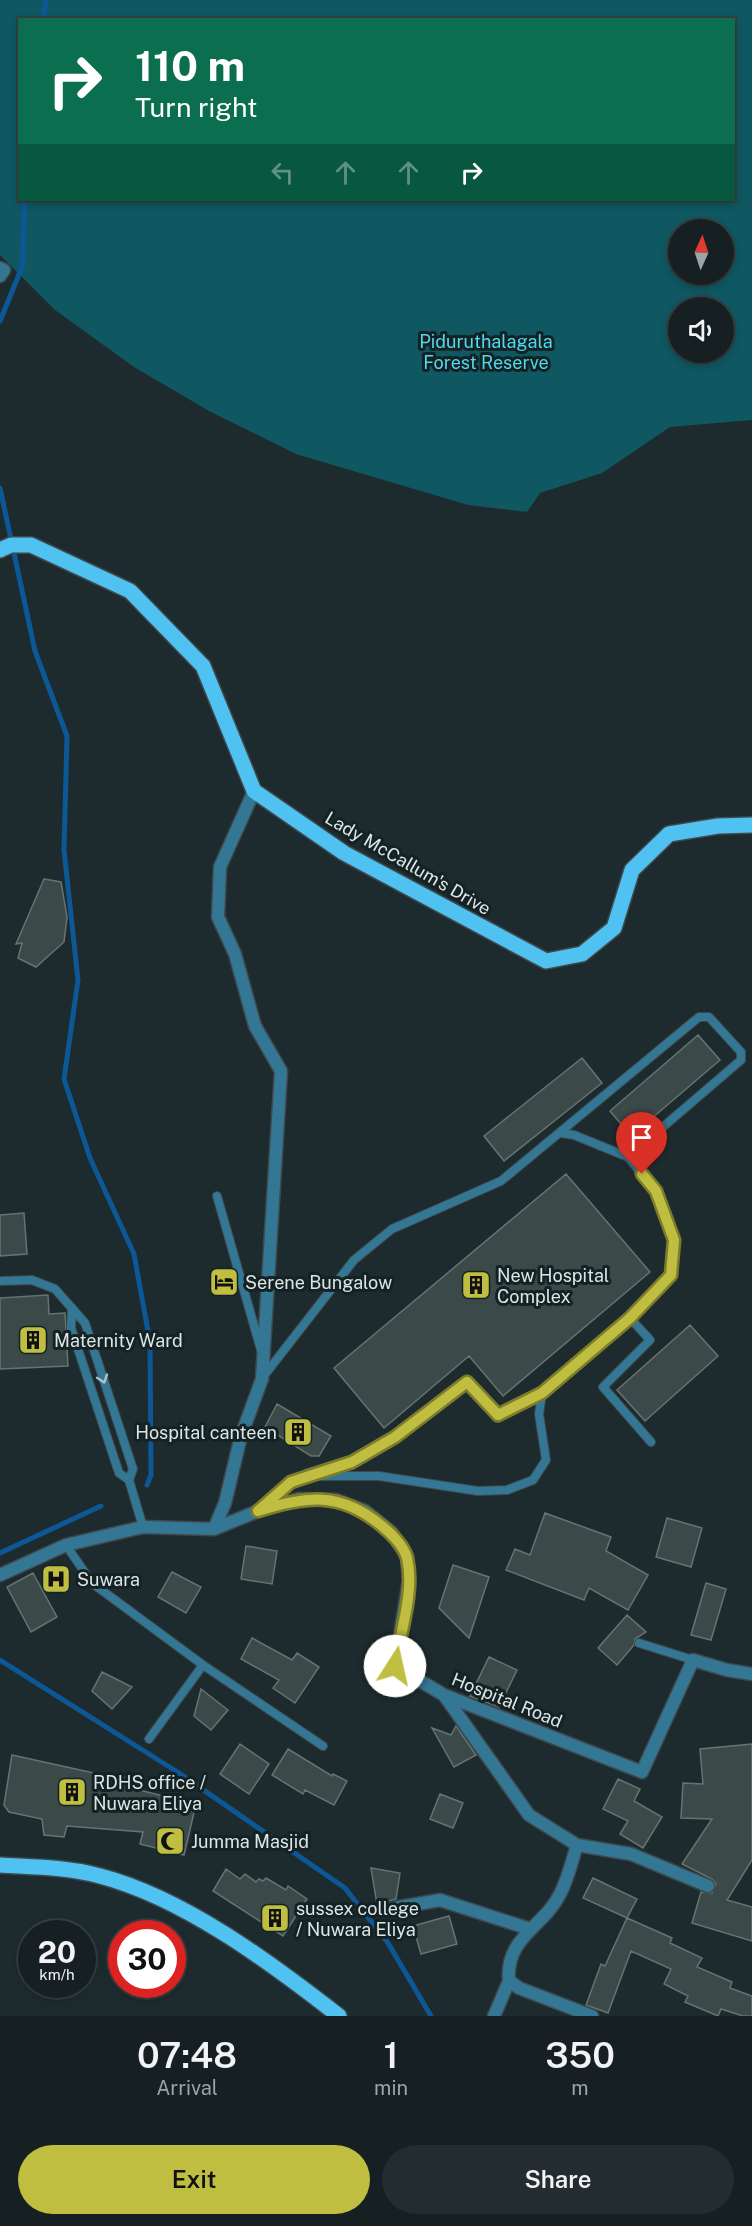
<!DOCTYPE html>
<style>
:root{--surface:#162022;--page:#232d2f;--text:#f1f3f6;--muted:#9ea3a5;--line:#353e40;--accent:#c0be40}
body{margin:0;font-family:"Public Sans",sans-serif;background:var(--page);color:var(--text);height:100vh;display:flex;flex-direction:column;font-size:22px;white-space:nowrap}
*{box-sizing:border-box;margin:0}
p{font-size:20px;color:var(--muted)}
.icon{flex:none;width:33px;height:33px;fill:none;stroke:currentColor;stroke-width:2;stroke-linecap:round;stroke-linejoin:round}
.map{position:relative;height:2016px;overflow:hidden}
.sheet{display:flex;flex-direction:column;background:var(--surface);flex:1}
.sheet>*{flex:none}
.top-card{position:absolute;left:18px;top:18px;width:717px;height:183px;border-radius:0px;box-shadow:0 3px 9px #0003,0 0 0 2px var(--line);background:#0b6e4f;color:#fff;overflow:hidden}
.needle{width:39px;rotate:3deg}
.tools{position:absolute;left:668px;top:219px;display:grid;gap:12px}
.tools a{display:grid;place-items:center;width:66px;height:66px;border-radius:50%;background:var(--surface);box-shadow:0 3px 9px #0003,0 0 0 2px var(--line);font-size:30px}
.speed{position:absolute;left:18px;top:1920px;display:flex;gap:12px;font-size:30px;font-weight:700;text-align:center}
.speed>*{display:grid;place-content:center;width:78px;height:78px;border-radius:50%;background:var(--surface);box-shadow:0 3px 9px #0003,0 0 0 2px var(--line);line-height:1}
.speed small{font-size:15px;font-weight:400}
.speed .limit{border:9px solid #d22;background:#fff;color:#111}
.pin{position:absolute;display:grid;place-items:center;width:51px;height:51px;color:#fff;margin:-62px -26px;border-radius:50% 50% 50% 0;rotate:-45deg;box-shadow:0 0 6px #0007}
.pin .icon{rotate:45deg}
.me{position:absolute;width:66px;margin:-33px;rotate:10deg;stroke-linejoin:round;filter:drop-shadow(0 0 4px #0008)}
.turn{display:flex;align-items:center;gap:21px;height:126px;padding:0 18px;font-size:27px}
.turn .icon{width:78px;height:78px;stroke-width:2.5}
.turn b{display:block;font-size:42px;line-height:51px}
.lanes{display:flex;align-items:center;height:57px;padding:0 18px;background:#0003;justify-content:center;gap:30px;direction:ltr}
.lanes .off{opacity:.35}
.eta{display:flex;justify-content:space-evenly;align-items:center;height:102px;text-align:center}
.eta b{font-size:36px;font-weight:600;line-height:42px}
.action{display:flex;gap:12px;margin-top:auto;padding:12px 18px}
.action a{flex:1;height:69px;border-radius:36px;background:var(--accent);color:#111;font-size:24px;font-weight:600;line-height:69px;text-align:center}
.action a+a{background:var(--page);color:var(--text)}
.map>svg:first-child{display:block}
.green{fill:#0f5761;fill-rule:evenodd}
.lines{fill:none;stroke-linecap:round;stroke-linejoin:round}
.stream{stroke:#0c5896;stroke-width:5}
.building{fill:#3b4948;stroke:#657472;stroke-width:1.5}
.lane-casing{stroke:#3d494c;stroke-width:10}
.street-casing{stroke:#3d494c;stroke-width:15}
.primary-casing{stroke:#3d494c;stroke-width:18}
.lane{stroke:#347794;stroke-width:8}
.street{stroke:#347794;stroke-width:12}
.primary{stroke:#50c2f2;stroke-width:15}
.oneway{stroke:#aac4ce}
.route-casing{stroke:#7d7c2a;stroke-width:15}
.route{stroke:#c0be40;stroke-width:10}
.labels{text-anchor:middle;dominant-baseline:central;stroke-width:6;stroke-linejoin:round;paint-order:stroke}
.park-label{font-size:18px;fill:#4ed9ee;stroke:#152224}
.street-label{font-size:18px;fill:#dde5e7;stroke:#152224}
.poi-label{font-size:18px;fill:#dde5e7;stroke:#152224;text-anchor:start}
</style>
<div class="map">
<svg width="752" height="2016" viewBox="0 0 752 2016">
<rect width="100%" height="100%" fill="#1e2b2e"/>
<path class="green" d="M0,0H752V420L670,427L602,473L540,493L527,512L468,505L296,454L209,411L134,367L55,310L0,255ZM20,20H734V200H20ZM678,230H723V274H678ZM678,308H723V352H678Z"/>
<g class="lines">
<path class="stream" d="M43,20L46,0
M0,321L22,267L25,200
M0,488L35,651L67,736L64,850L78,980L64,1079L90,1158L134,1254L150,1342L151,1475L147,1485
M0,1553L101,1506
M0,1660L179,1773L345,1888L388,1943L431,2016"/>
</g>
<path class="building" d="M44,879L61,882L67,917L64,942L36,967L18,958L22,943L16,944Z
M698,1035L720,1060L631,1136L610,1111Z
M582,1058L602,1083L504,1161L484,1136Z
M566,1174L650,1272L503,1396L469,1356L384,1428L334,1368Z
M24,1213L27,1254L0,1256V1215Z
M48,1295L49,1314L65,1313L68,1366L0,1369V1298Z
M690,1325L718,1356L645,1421L617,1390Z
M277,1404L331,1436L319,1456H311L265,1427Z
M545,1513L611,1537L606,1551L648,1575L628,1610L589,1588L584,1600L506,1570L515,1549L530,1555Z
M667,1518L702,1528L691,1567L656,1557Z
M246,1546L277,1551L272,1584L241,1579Z
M453,1565L489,1577L469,1638L439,1608Z
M172,1572L201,1587L186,1613L158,1597Z
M33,1573L57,1617L31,1632L7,1587Z
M706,1583L726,1589L711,1640L691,1635Z
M627,1615L646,1632L635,1639L634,1645L617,1665L598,1648Z
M252,1638L292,1660L297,1653L319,1667L295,1703L273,1688L279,1680L241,1659Z
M489,1657L517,1670L499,1707L470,1696Z
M102,1672L132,1687L112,1709L92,1691Z
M201,1689L228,1710L211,1730L194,1716Z
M456,1726L476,1755L454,1767L432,1728L451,1735Z
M240,1744L269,1764L249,1794L220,1774Z
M752,1744V1860L727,1900L752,1907V1941L692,1923L701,1892L712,1893L716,1884L712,1879L682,1864L712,1819L681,1818L683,1783L703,1784L700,1749Z
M288,1749L332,1776L333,1774L347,1781L334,1805L305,1790L303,1794L272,1775Z
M12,1755L112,1777L139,1778V1790L196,1804L184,1855L140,1844L143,1832L67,1826L64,1837L44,1835L42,1819L9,1812L4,1805Z
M618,1779L640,1789L634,1801L662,1817L643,1848L620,1834L628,1821L603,1809Z
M440,1794L463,1803L453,1828L430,1819Z
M371,1868L400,1873L396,1899L377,1904Z
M226,1869L240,1879L245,1874L256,1882L259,1879L263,1881L266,1878L286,1890L288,1886L307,1899L283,1936L213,1891Z
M593,1878L637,1899L627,1918L583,1898Z
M449,1916L457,1944L421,1954L413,1926Z
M627,1918L672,1938L670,1943L702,1958L697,1967L732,1982L730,1988L752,1996V2016H743L721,2009L718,2016L685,2002L688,1996L664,1984L671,1969L631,1951L608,2013L586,2005L601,1964L605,1966Z"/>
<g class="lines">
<g class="lane-casing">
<path id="lane" d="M217,1196L261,1350
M0,1281L32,1280L55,1289L85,1323L133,1469L129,1480L143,1527
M72,1308L71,1328L119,1473L129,1480
M630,1318L650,1340L603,1387L651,1442
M263,1377L354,1260L392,1229L501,1181L699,1017H709L741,1052V1060L628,1157
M262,1507L291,1482L307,1476H379L478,1491L507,1490L533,1480L546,1460L539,1414L542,1393L630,1318L671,1275L674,1240L656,1191L628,1157L574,1135L561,1133
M66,1545L92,1583L203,1665L323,1746
M639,1643L693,1660
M149,1739L203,1665"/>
</g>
<g class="street-casing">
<path id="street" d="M0,268L4,270L0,276
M307,1476L352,1462L395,1437L467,1382L498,1415L542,1393
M214,1529L225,1503L241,1436L262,1379L281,1071L255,1026L235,954L218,917L220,867L254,791
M0,1575L66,1545L143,1527L214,1529L258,1511L299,1499L336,1500L365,1511L391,1532L407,1556L409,1580L395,1666L444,1695L642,1772L693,1660L727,1670L752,1674
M444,1695L529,1815L577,1845C572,1861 568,1879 560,1894C544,1927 505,1937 509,1981L519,1988L592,2016
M577,1845L631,1854L708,1886
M383,1910L440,1900L530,1929
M494,2016L509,1981"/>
</g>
<g class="primary-casing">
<path id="primary" d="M0,550L11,545H31L130,591L203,666L254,791L344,853L546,961L582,954L614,928L632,870L669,834L718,826L752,825
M0,1865C33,1867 68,1867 100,1876C184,1898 271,1963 339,2016"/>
</g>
<use href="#lane" class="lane"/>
<use href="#street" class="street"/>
<use href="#primary" class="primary"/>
</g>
<defs><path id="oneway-chevron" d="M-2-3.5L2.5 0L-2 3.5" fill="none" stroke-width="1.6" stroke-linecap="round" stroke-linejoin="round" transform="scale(1.5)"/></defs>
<use class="oneway" href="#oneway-chevron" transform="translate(103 1379) rotate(72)"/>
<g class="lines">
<g class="route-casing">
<path id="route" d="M395,1666C400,1633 415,1591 407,1558C404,1546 391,1533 382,1526C340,1491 307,1496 258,1511L291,1482L352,1462L395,1437L467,1382L498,1415L542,1393L630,1318L671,1275L674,1240L656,1191L642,1174"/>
</g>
<use href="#route" class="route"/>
</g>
<defs>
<g id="hotel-square" transform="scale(1.5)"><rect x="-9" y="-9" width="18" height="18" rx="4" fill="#c0be40" stroke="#152224"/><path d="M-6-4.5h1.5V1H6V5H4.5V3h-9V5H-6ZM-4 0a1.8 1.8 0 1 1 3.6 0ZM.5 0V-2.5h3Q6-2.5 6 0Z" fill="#111"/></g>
<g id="building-square" transform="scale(1.5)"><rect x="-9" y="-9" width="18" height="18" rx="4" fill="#c0be40" stroke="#152224"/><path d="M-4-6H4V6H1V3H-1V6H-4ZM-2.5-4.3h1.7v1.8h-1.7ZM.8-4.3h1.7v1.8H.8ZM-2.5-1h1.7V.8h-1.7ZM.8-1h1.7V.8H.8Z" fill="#111"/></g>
<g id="hospital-square" transform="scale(1.5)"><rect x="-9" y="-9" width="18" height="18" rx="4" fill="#c0be40" stroke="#152224"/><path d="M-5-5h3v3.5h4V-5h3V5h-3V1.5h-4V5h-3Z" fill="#111"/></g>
<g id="mosque-square" transform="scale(1.5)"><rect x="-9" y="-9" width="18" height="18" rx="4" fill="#c0be40" stroke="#152224"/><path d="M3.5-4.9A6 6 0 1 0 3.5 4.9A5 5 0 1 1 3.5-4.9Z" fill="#111"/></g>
</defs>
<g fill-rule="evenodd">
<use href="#hotel-square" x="224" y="1282"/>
<use href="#building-square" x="476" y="1285"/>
<use href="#building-square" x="33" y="1340"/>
<use href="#building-square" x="298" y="1432"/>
<use href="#hospital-square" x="56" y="1579"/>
<use href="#building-square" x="72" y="1792"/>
<use href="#mosque-square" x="170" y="1841"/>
<use href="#building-square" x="275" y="1918"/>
</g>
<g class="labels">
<g class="park-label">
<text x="486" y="341">Piduruthalagala<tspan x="486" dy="21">Forest Reserve</tspan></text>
</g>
<g class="street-label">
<text transform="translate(408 863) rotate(30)">Lady McCallum's Drive</text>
<text transform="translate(507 1700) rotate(22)">Hospital Road</text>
</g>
<g class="poi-label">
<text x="497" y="1275">New Hospital<tspan x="497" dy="21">Complex</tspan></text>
<text x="245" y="1282">Serene Bungalow</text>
<text x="54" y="1340">Maternity Ward</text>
<text x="277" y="1432" text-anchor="end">Hospital canteen</text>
<text x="77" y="1579">Suwara</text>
<text x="93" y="1782">RDHS office /<tspan x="93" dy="21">Nuwara Eliya</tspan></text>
<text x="191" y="1841">Jumma Masjid</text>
<text x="296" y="1908">sussex college<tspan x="296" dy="21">/ Nuwara Eliya</tspan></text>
</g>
</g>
</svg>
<div class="tools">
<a><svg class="needle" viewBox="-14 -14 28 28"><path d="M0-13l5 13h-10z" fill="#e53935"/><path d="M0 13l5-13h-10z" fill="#9ea3a5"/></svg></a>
<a><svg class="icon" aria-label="sound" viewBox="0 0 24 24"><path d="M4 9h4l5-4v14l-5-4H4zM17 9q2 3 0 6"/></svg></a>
</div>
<div class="speed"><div>20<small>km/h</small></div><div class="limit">30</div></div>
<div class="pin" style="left:642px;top:1174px;background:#d93025"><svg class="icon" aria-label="arrive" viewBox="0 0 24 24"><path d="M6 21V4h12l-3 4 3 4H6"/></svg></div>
<svg class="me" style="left:395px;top:1666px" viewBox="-20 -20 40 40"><circle r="19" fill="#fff"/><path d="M0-13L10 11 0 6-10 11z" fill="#c0be40"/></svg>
<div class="top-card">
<div class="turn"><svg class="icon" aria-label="right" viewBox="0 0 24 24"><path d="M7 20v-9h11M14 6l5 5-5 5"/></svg><div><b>110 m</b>Turn right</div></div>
<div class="lanes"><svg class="icon off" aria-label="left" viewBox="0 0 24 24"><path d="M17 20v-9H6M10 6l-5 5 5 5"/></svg><svg class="icon off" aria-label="ahead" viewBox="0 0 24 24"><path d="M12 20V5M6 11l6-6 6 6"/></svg><svg class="icon off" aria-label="ahead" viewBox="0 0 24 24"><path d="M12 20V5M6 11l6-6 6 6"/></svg><svg class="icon" aria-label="right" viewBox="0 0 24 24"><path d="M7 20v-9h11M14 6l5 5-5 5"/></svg></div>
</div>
</div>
<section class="sheet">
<div class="eta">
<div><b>07:48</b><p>Arrival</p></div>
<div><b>1</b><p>min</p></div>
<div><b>350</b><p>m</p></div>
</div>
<div class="action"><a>Exit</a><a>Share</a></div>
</section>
